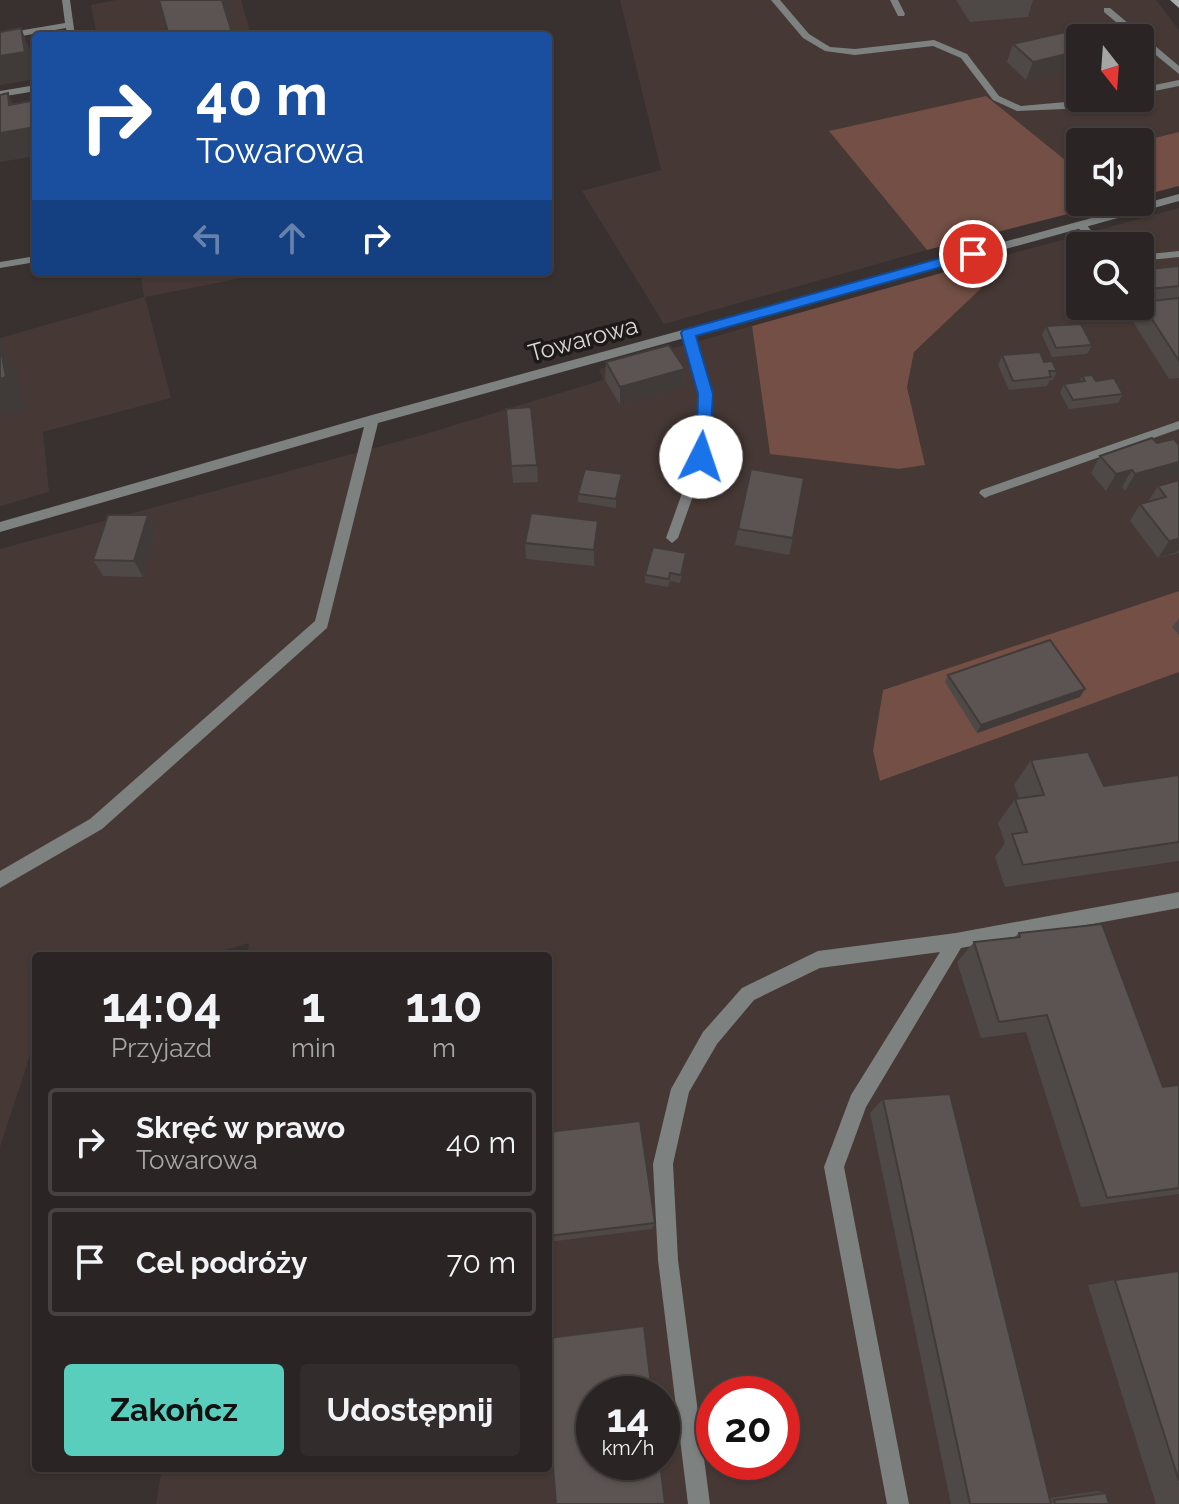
<!DOCTYPE html>
<html lang="pl">
<meta charset="utf-8">
<style>
:root{--surface:#2a2524;--page:#322d2c;--text:#f1f3f6;--muted:#a5a5a6;--line:#464241;--accent:#5acebd}
body{margin:0;font-family:Raleway,sans-serif;background:var(--page);color:var(--text);height:100vh;display:flex;flex-direction:column;font-size:30px;white-space:nowrap}
*{box-sizing:border-box;margin:0}
p{font-size:26px;color:var(--muted)}
.icon{flex:none;width:44px;height:44px;fill:none;stroke:currentColor;stroke-width:2;stroke-linecap:round;stroke-linejoin:round}
.map{position:relative;flex:1;overflow:hidden}
.sheet{position:absolute;left:32px;top:952px;width:520px;height:520px;display:flex;flex-direction:column;background:var(--surface);border-radius:8px;box-shadow:0 2px 6px #0004,0 0 0 2px var(--line)}
.sheet>*{flex:none}
.hud{position:absolute;left:32px;top:32px;width:520px;height:244px;border-radius:8px;box-shadow:0 2px 6px #0004,0 0 0 2px var(--line);background:#1a4fa0;color:#fff;overflow:hidden}
.needle{width:52px;rotate:163deg}
.tools{position:absolute;left:1066px;top:24px;display:grid;gap:16px}
.tools a{display:grid;place-items:center;width:88px;height:88px;border-radius:8px;background:var(--surface);box-shadow:0 2px 6px #0004,0 0 0 2px var(--line);font-size:40px}
.speed{position:absolute;left:576px;top:1376px;display:flex;gap:16px;font-size:40px;font-weight:700;text-align:center}
.speed>*{display:grid;place-content:center;width:104px;height:104px;border-radius:50%;background:var(--surface);box-shadow:0 2px 6px #0004,0 0 0 2px var(--line);line-height:1}
.speed small{font-size:20px;font-weight:400}
.speed .limit{border:12px solid #d22;background:#fff;color:#111}
.pin{position:absolute;display:grid;place-items:center;width:68px;height:68px;color:#fff;margin:-34px;border:4px solid #fff;border-radius:50%;box-shadow:0 2px 8px #0007}
.me{position:absolute;width:88px;margin:-44px;rotate:4deg;stroke-linejoin:round;filter:drop-shadow(0 0 6px #0008)}
.turn{display:flex;align-items:center;gap:28px;height:168px;padding:0 32px;font-size:36px}
.turn .icon{width:104px;height:104px;stroke-width:2.5}
.turn b{display:block;font-size:56px;line-height:68px}
.lanes{display:flex;align-items:center;height:76px;padding:0 32px;background:#0003;justify-content:center;gap:40px;direction:ltr}
.lanes .off{opacity:.35}
.eta{display:flex;justify-content:space-evenly;align-items:center;height:136px;text-align:center}
.eta b{font-size:48px;font-weight:700;line-height:56px}
.action{display:flex;gap:16px;margin-top:auto;padding:16px 32px}
.action a{flex:1;height:92px;border-radius:8px;background:var(--accent);color:#111;font-size:32px;font-weight:700;line-height:92px;text-align:center}
.action a+a{background:var(--page);color:var(--text)}
ul{padding:0;list-style:none}
li{display:flex;align-items:center;gap:24px;height:108px;margin:0 16px 12px;padding:0 16px;border:4px solid var(--line);border-radius:8px}
li div{flex:1}
li b{display:block;font-size:30px}
li em{font-style:normal}
.map>svg:first-child{display:block}
.built{fill:#463935;fill-rule:evenodd}
.green{fill:#734f45}
.lines{fill:none;stroke-linecap:round;stroke-linejoin:round}
.lane{fill:#7d8180;fill-rule:evenodd}
.street{fill:#7d8180;fill-rule:evenodd}
.secondary{fill:#a7adac;fill-rule:evenodd}
.wall{fill:#4e4847}
.shaded-wall{fill:#403b39}
.building{fill:#5b5452;stroke:#403b39;stroke-width:2}
.route{fill:#1a73e8;stroke:#114b97;stroke-width:2}
.labels{text-anchor:middle;dominant-baseline:central;stroke-width:7;stroke-linejoin:round;paint-order:stroke}
.far-street-label{font-size:24px;fill:#dad5d4;stroke:#1d1a19}
</style>
<div class="map">
<svg width="1179" height="1504" viewBox="0 0 1179 1504">
<rect width="100%" height="100%" fill="#383130"/>
<path class="built" d="M116,0H241L251,36H97L91,5Z
M620,0H1156L1179,30V132L1138,142H1080V156L1064,159L986,96L830,132L927,250L664,324L582,191L661,170ZM1080,38H1140V98H1080Z
M1179,208V591L883,690L873,751L881,781L1179,672V1504H156L162,1468H548V956H247L249,943L205,956H36V1037L0,1147V549L422,435L603,380L599,369L752,326L770,453L899,469L924,465L907,386L914,352L1007,264L977,263ZM1080,246H1140V306H1080ZM594,1394H662V1462H594ZM714,1394H782V1462H714Z
M140,272H273L145,297L171,398L43,432L49,492L0,506V338L144,297Z"/>
<path class="green" d="M986,96L1064,159L1080,156V202H1115L927,250L829,131Z
M1179,132V186L1140,196L1138,142Z
M977,263H1008L914,352L907,387L925,465L899,469L770,454L752,326Z
M1179,591V672L880,781L873,751L883,690Z"/>
<g class="lines">
<path class="lane" d="M62,0H70L75,36H67L66,28L0,40V34L65,23Z
M771,0H780L809,34L830,47L855,49L934,40L967,54L999,96L1021,106L1111,98L1065,109L1017,111L993,100L961,58L933,46L855,55L825,51L803,38Z
M890,0H898L905,14L904,16H898Z
M1104,8H1110L1179,66V74L1140,42V38H1135L1104,12Z
M1179,80V86L1140,94V88Z
M36,85V91L0,97V91Z
M1081,222L1085,223L1104,246H1093L1076,225Z
M1179,251V257L1140,261V255Z
M36,256V262L0,268V262Z
M688,329L693,333L712,394L707,457L678,538L672,543L666,538L695,457L700,394L683,333Z
M1179,421V429L989,496L985,498L979,493L981,490Z"/>
<path class="street" d="M1179,194V201L378,423L327,628L102,829L0,888V871L90,819L315,621L364,427L0,532V522L372,415Z
M1179,892V908L961,948L866,1107L844,1167L909,1504H887L824,1167L851,1095L940,952L820,968L754,1000L717,1044L689,1092L673,1164L678,1260L710,1504H688L658,1260L653,1164L671,1089L703,1032L742,988L818,951L956,933Z"/>
<path class="secondary" d="M1170,0H1179V8Z"/>
</g>
<path class="wall" d="M956,0H1033L1028,17L970,22Z
M1074,30L1026,80L1007,62L1013,44Z
M1179,266V378L1169,379L1132,320L1138,308L1109,311L1106,306H1140V270Z
M1046,326L1092,345L1087,354L1052,357L1042,335Z
M1002,355L1044,362L1057,371L1053,380H1050L1047,386L1009,390L998,365Z
M606,362L685,369L683,387L620,405L605,380Z
M1082,376L1096,381L1123,394L1118,403L1069,409L1060,393L1064,384L1079,382Z
M506,409L537,465L538,482L513,483Z
M1157,443L1125,491L1122,487L1106,491L1091,473L1100,456Z
M1179,480V553L1158,558L1130,521L1140,504L1148,502L1158,486Z
M621,483L616,508L578,502V494Z
M148,515L156,532L143,577L103,576L93,560Z
M598,521V537L594,566L526,559L525,543Z
M738,529L793,538L789,555L735,545Z
M685,561L680,583L670,581L668,587L645,583V575Z
M1179,619V635L1172,627Z
M948,675L1080,697L977,733L945,682Z
M1031,760L1104,786L1179,775V861L1005,887L995,857L1005,843L998,823L1015,799L1019,798L1014,785Z
M1019,933L1163,1087L1179,1085V1194L1081,1207L1026,1032L981,1038L957,962L974,942L1015,937Z
M883,1099L1049,1498L1098,1491L1106,1493L1109,1504H951L870,1113Z
M548,1132L655,1223L652,1229L548,1242Z
M1179,1271V1504H1156L1088,1285L1115,1280Z"/>
<path class="shaded-wall" d="M222,0H228L233,20L228,24Z
M21,28L32,55L36,79L0,85V56Z
M1080,51V68L1026,80L1033,62Z
M8,93L20,120L36,127V156L0,162V133Z
M0,341L17,372L25,410L0,416Z
M685,369L683,387L620,405V387Z
M1179,462V476L1125,491L1135,474Z
M1132,470L1122,487L1106,491L1116,474Z
M622,474L621,483L616,508V499Z
M148,515L156,532L143,577L134,561Z
M598,521V537L594,566V550Z
M1179,539V550L1177,552L1158,558L1169,541Z
M1085,689L1080,697L977,733L981,725Z"/>
<path class="building" d="M159,0H222L233,36H169Z
M21,28L25,52L0,56V32Z
M1074,30L1083,38H1080V51L1033,62L1013,44Z
M8,93L9,105L36,100V127L0,133V95Z
M1179,266V286L1140,290V270Z
M1179,298V361L1141,302Z
M1081,324L1092,345L1056,348L1046,326Z
M0,345L6,377L0,379Z
M669,345L685,369L620,387L606,362Z
M1040,352L1044,362L1052,361L1057,371H1049L1051,377L1013,381L1002,355Z
M1092,375L1096,381L1114,378L1123,394L1073,400L1064,384L1085,381L1082,376Z
M531,407L537,465L511,466L506,409Z
M1152,438L1157,443L1174,439L1179,445V462L1135,474L1132,470L1116,474L1100,456Z
M585,469L622,474L616,499L578,494Z
M751,469L804,478L793,538L738,529Z
M1179,480V539L1169,541L1140,504L1166,497L1158,486Z
M531,513L598,521L594,550L525,543Z
M108,515H148L134,561L93,560Z
M653,547L686,553L681,575L670,573L669,579L645,575Z
M1050,640L1085,689L981,725L948,675Z
M1088,752L1104,786L1179,775V842L1023,865L1012,834L1027,832L1015,799L1044,795L1031,760Z
M1102,924L1163,1087L1179,1085V1188L1107,1198L1047,1015L999,1022L974,942L1020,937L1019,933Z
M950,1094L1051,1504H970L883,1099Z
M640,1121L655,1223L548,1236V1132Z
M1179,1271V1481L1115,1280Z
M644,1326L652,1394H594V1462H660L665,1504H556L548,1405V1338Z
M1106,1493L1109,1504H1055L1054,1500Z"/>
<path class="route" d="M973,249L977,251V257L696,336L713,394L709,457L701,462L696,461L698,394L681,333L683,330Z"/>
<g class="labels">
<g class="far-street-label">
<text transform="translate(583 339) rotate(-15)">Towarowa</text>
</g>
</g>
</svg>
<div class="tools">
<a><svg class="needle" viewBox="-14 -14 28 28"><path d="M0-13l5 13h-10z" fill="#e53935"/><path d="M0 13l5-13h-10z" fill="#a5a5a6"/></svg></a>
<a><svg class="icon" aria-label="sound" viewBox="0 0 24 24"><path d="M4 9h4l5-4v14l-5-4H4zM17 9q2 3 0 6"/></svg></a>
<a><svg class="icon" aria-label="search" viewBox="0 0 24 24"><circle cx="10" cy="10" r="6"/><path d="M15 15l6 6"/></svg></a>
</div>
<div class="speed"><div>14<small>km/h</small></div><div class="limit">20</div></div>
<div class="pin" style="left:973px;top:254px;background:#d93025"><svg class="icon" aria-label="arrive" viewBox="0 0 24 24"><path d="M6 21V4h12l-3 4 3 4H6"/></svg></div>
<svg class="me" style="left:701px;top:457px" viewBox="-20 -20 40 40"><circle r="19" fill="#fff"/><path d="M0-13L10 11 0 6-10 11z" fill="#1a73e8"/></svg>
<div class="hud">
<div class="turn"><svg class="icon" aria-label="right" viewBox="0 0 24 24"><path d="M7 20v-9h11M14 6l5 5-5 5"/></svg><div><b>40 m</b>Towarowa</div></div>
<div class="lanes"><svg class="icon off" aria-label="left" viewBox="0 0 24 24"><path d="M17 20v-9H6M10 6l-5 5 5 5"/></svg><svg class="icon off" aria-label="ahead" viewBox="0 0 24 24"><path d="M12 20V5M6 11l6-6 6 6"/></svg><svg class="icon" aria-label="right" viewBox="0 0 24 24"><path d="M7 20v-9h11M14 6l5 5-5 5"/></svg></div>
</div>
<section class="sheet">
<div class="eta">
<div><b>14:04</b><p>Przyjazd</p></div>
<div><b>1</b><p>min</p></div>
<div><b>110</b><p>m</p></div>
</div>
<ul>
<li><svg class="icon" aria-label="right" viewBox="0 0 24 24"><path d="M7 20v-9h11M14 6l5 5-5 5"/></svg><div><b>Skręć w prawo</b><p>Towarowa</p></div><em>40 m</em></li>
<li><svg class="icon" aria-label="arrive" viewBox="0 0 24 24"><path d="M6 21V4h12l-3 4 3 4H6"/></svg><div><b>Cel podróży</b></div><em>70 m</em></li>
</ul>
<div class="action"><a>Zakończ</a><a>Udostępnij</a></div>
</section>
</div>
